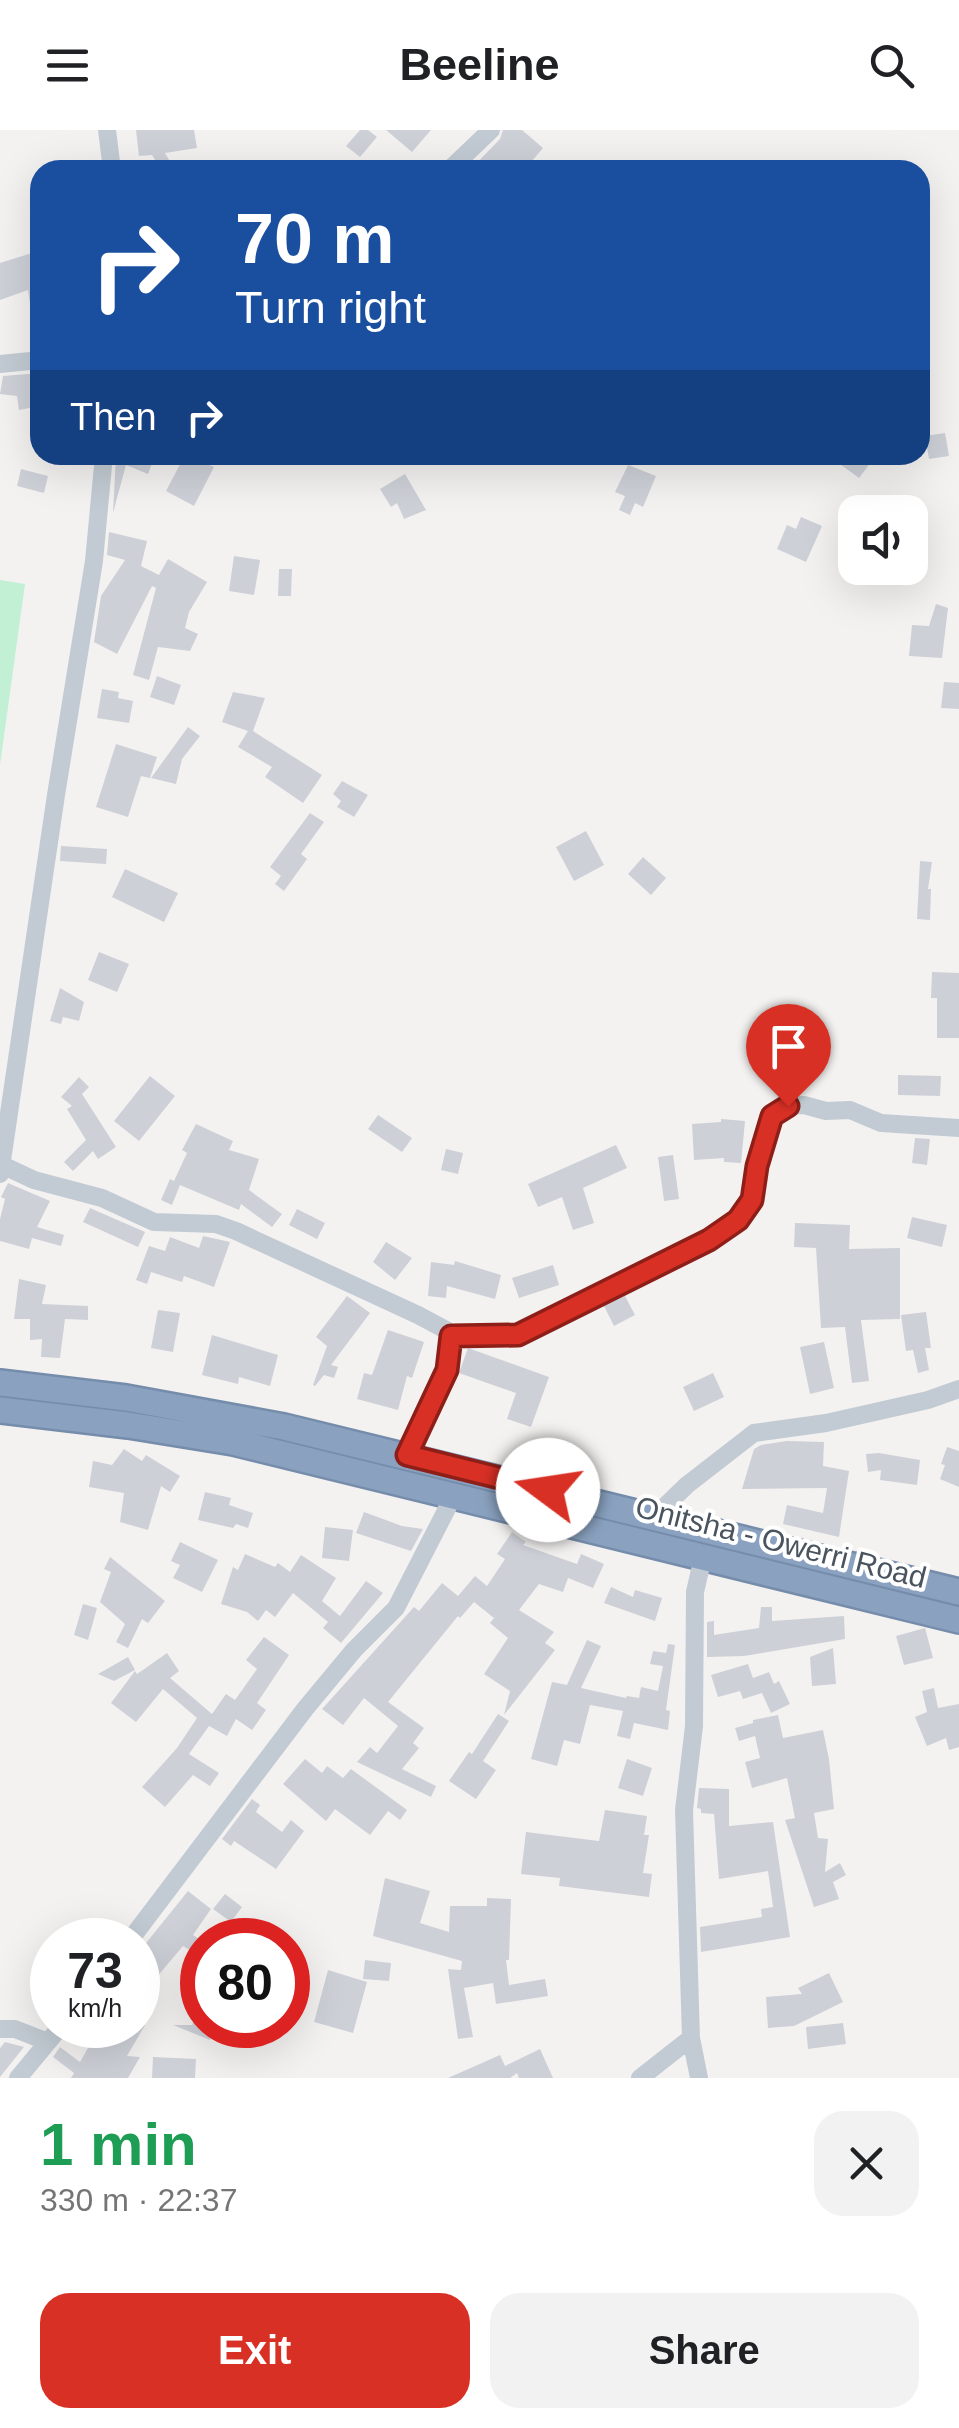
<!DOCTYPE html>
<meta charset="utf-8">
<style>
:root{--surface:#fff;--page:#f2f2f2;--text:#202124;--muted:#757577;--accent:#d93025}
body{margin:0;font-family:Arial,sans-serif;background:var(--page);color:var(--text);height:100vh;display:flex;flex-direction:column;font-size:38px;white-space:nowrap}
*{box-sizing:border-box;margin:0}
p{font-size:32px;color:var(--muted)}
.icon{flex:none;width:55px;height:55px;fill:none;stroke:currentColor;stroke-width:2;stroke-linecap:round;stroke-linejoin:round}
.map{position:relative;height:1948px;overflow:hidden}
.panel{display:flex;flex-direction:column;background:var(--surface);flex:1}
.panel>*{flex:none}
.top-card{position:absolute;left:30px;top:30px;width:900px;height:305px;border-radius:30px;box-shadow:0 10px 40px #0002;background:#1a4fa0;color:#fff;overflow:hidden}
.controls{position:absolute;left:838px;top:365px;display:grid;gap:20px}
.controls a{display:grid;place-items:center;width:90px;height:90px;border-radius:20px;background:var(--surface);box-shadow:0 10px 40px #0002;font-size:50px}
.speed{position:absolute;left:30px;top:1788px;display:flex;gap:20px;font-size:50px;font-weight:700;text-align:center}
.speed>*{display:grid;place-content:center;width:130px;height:130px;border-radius:50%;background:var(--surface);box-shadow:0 10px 40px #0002;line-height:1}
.speed small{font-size:25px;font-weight:400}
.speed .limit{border:15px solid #d22;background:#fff;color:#111}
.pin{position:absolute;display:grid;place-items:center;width:85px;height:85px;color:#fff;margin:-102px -42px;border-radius:50% 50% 50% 0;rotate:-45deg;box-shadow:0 0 10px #0007}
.pin .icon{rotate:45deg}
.me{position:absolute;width:110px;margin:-55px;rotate:284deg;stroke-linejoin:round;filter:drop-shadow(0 0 8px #0008)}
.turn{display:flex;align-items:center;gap:35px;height:210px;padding:0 40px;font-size:45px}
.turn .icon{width:130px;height:130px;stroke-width:2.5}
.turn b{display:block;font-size:70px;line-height:85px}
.then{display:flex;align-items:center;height:95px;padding:0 40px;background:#0003;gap:20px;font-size:38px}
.round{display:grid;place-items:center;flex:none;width:105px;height:105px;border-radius:30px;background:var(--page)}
.overview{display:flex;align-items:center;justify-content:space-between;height:170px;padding:0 40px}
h1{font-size:60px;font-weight:600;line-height:75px;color:#1e9e55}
.action{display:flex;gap:20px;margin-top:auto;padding:20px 40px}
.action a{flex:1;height:115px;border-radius:30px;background:var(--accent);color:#fff;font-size:40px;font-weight:600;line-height:115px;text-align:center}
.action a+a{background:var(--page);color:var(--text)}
header{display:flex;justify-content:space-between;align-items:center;height:130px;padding:0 40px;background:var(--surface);font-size:45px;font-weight:600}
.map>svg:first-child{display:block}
.green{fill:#c1f0d5}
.building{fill:#cdd0d7}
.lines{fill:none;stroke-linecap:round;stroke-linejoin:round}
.highway-casing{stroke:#758dab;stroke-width:30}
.minor{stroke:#c2cbd3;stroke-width:18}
.highway{stroke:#8aa2c0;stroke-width:25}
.route-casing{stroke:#8d1f18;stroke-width:25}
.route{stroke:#d93025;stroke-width:18}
.labels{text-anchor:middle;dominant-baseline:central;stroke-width:8;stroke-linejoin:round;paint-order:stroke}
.street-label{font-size:30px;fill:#49545f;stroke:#fff}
</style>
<header><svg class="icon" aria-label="menu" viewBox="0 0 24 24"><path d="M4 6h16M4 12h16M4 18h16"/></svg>Beeline<svg class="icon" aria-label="search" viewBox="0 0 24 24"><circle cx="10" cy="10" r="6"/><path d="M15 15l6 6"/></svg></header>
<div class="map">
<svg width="959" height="1948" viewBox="0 0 959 1948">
<rect width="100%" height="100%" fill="#f4f2f1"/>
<path class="green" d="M0,450L25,454L0,635Z"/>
<path class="building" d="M136,0H194L197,18L165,23L175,40H161L152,25L139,26Z
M360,0H368L377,7L360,27L346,16Z
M386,0H431L412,22Z
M503,0H522L543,18L532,31L543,40H470L500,9Z
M35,122L36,132H40V172L30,174L28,160L0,170V133Z
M40,243V276L19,280L17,266L0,264L3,246Z
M945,303L949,326L929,329L925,306Z
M116,325H155L148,344L126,335L113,383Z
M185,325L214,337L194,376L166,361Z
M846,325H862L871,332L859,348L840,334Z
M628,335L656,346L643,377L635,373L630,385L619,380L625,366L615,362Z
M21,339L48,346L44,363L17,356Z
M405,344L426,380L404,389L397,373L391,377L380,359Z
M801,387L822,396L806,432L777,419L787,395L796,399Z
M109,402L147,411L141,436L159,445L168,429L207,452L189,482L185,498L198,504L190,521L158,517L149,550L133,545L156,458L152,456L117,524L94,512L101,466L125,430L107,425Z
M234,426L260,430L254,465L229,461Z
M279,439H292L291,466H278Z
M936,474L948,478L942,528L909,526L912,495L929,496Z
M157,546L181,555L174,575L150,567Z
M944,552L959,553V579L941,578Z
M102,559L119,562L118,568L133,571L129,593L97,588Z
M233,562L265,568L253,601L322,645L303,673L265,647L272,637L238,617L248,601L222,592Z
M188,597L200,606L182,629L176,654L151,648Z
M116,614L157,627L150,648L141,646L128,687L96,677Z
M342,651L368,665L354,687L337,677L341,671L333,664Z
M310,683L324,692L301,724L307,729L284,761L275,754L281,746L270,737Z
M586,701L604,735L574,751L556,717Z
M61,716L107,719L106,734L60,731Z
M643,727L666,748L651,765L628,744Z
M920,731L932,732L928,759H931L930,790L917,789Z
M125,739L178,763L164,792L112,767Z
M99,822L129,834L117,862L88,850Z
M932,842L959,843V908H937V868H931Z
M60,858L84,872L79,891L63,887L61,894L50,891Z
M898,945L941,946L940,966L898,965Z
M150,946L175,966L139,1011L114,991Z
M79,947L89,957L82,964L116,1017L98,1029L93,1021L73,1041L64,1032L86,1010L67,979L72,976L61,967Z
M378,985L412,1008L402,1022L368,999Z
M721,989L745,991L741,1033L724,1032V1028L694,1030L692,994L721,992Z
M196,994L233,1011L229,1020L259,1029L249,1060L282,1084L272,1097L241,1074L239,1080L180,1055L172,1075L161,1070L170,1049L174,1051L187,1023L182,1020Z
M915,1008L930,1009L927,1035L912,1033Z
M616,1015L627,1038L583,1058L594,1093L573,1100L562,1067L538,1077L528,1054Z
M446,1019L463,1023L458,1044L441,1040Z
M673,1025L679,1069L664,1071L658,1027Z
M8,1053L50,1071L37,1097L64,1105L61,1116L32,1108L29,1119L0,1111V1089L5,1069L1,1067Z
M90,1078L145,1102L138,1117L83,1092Z
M297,1079L325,1093L317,1109L289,1095Z
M912,1087L947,1095L942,1117L907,1108Z
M795,1093L850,1095L849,1119L900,1118V1189L861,1190L869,1251L852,1253L845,1197L821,1198L816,1118L794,1117Z
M203,1106L230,1112L214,1157L184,1146L182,1152L151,1142L147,1154L136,1150L149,1116L165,1121L170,1107L199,1118Z
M386,1112L412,1128L395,1150L373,1132Z
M455,1131L501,1145L495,1169L447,1156L446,1168L428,1166L431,1132L454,1135Z
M553,1135L559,1155L519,1168L512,1148Z
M19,1149L46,1155L42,1174L88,1176V1190L65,1189L60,1228L41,1227L42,1209L30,1210V1189H14Z
M347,1166L370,1183L331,1235L338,1237L334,1248L324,1245L315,1256L313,1255L327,1216L316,1207Z
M625,1166L635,1185L614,1196L604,1176Z
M158,1180L180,1183L173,1222L151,1218Z
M926,1182L931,1218H925L929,1240L918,1243L913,1220L906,1221L901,1185Z
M388,1200L424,1212L412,1248L407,1246L398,1280L357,1269L364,1243L372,1245Z
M212,1205L278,1225L270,1256L239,1247L238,1254L202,1245Z
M824,1212L834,1258L810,1264L800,1217Z
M468,1218L549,1247L531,1297L507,1289L516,1263L459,1243Z
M713,1243L724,1267L694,1281L683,1257Z
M567,1311L578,1319L568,1335L531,1328L534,1312L562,1318Z
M787,1311L824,1312L823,1336L849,1341L839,1407L783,1394L787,1375L823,1383L827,1358L742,1359L754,1319L761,1315Z
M947,1317L959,1321V1357L940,1349L945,1335L941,1334Z
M124,1319L142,1331L146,1325L180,1346L170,1362L161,1356L148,1400L120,1392L124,1363L89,1357L93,1331L112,1335Z
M879,1323L920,1330L917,1355L880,1350L881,1340L868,1342L866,1324Z
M205,1362L231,1368L229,1375L253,1383L248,1398L236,1394L233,1398L198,1390Z
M364,1382L402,1396L423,1399L411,1421L356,1403Z
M325,1397L353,1400L349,1431L322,1428Z
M512,1402L526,1412L523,1415L577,1434L581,1424L604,1434L593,1458L568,1448L563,1462L539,1454L519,1480L554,1502L545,1513L555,1520L504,1585L510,1561L484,1544L508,1508L490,1493L494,1488L474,1472L460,1488L458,1486L388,1572L424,1598L413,1613L419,1618L402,1639L436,1656L431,1667L357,1632L370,1617L377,1623L398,1596L364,1568L343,1595L322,1579L414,1477L419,1481L442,1453L458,1466L475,1446L487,1456L505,1429L497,1424Z
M180,1412L218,1430L202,1462L173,1448L180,1435L171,1431Z
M245,1424L275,1437L278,1433L290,1442L301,1425L336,1448L322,1471L340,1486L366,1451L383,1463L341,1513L323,1498L328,1492L293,1463L275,1487L266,1480L258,1491L247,1482L221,1474L233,1437L238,1440Z
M110,1427L165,1471L148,1493L142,1489L128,1518L116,1512L125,1494L100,1472L111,1442L104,1439Z
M611,1457L633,1467L635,1460L662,1468L655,1491L604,1473Z
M83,1474L97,1478L88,1510L74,1505Z
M761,1477H772V1491L844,1486L845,1509L744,1526L707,1527V1492L714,1491V1505L759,1498Z
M925,1498L933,1528L904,1535L896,1506Z
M264,1507L289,1525L257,1573L266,1580L252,1600L236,1589L227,1606L209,1596L189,1624L219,1643L210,1656L193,1645L165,1677L142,1657L177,1618L197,1588L163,1559L136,1592L111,1573L135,1541L137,1544L167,1523L179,1541L170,1548L212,1584L226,1564L235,1570L257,1539L246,1530Z
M587,1510L601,1516L581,1558L626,1568L627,1566L639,1568L641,1557L658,1561L663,1536L650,1534L653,1521L666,1523L668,1514L675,1515L666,1580L670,1581L668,1600L634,1593L630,1609L617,1606L623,1581L590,1575L580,1614L564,1610L557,1636L531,1629L552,1552L567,1555Z
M833,1518L836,1554L812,1556L810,1527Z
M128,1527L135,1540L114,1551L98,1544Z
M748,1534L753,1548L769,1542L774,1554L779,1551L790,1574L771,1583L762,1563L743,1569L740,1561L718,1567L711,1545Z
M934,1558L938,1578L959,1574V1617L949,1620L946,1608L927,1616L915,1587L927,1582L922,1561Z
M498,1584L509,1591L483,1631L496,1640L476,1669L449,1651L469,1622L472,1624Z
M778,1585L783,1608L823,1600L829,1629L834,1679L814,1683L818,1708L828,1709L825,1742L840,1733L846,1745L833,1752L839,1769L814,1777L785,1690L795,1688L787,1648L752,1658L745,1632L760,1628L755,1606L739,1611L735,1598L753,1593V1590Z
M305,1629L322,1643L327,1636L343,1648L351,1639L407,1680L400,1690L388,1681L370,1705L335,1679L326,1691L283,1654Z
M627,1629L652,1638L643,1666L618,1658Z
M699,1658L729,1659V1696L773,1692L790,1807L701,1822L700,1797L762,1787L761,1779L773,1777L768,1741L719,1749L714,1684L701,1683V1679L697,1678Z
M252,1669L260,1675L256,1682L282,1702L291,1690L304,1701L276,1739L234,1711L231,1716L222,1709Z
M605,1680L647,1686L644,1705H649L643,1743L652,1744L649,1767L559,1756L560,1748L521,1744L526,1702L599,1711Z
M385,1748L430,1761L420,1793L449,1802L450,1776H487V1768L511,1769L509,1830H506L509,1855L545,1849L548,1866L496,1874L493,1853L464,1858L473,1907L458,1909L448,1839L461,1840L462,1831L373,1806Z
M188,1761L211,1779L193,1805L202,1811V1815L197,1825L183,1816L156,1848L138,1832V1823Z
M225,1764L242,1777L231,1792L213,1779Z
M365,1830L391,1833L389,1851L363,1849Z
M328,1840L367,1852L353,1903L314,1892Z
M829,1843L843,1872L794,1896L768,1898L766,1867L802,1864L798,1858Z
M202,1871V1895H216L210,1910L173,1895H192Z
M843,1893L846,1914L808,1919L806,1897Z
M101,1895H145L127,1926L140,1927L128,1948H71L74,1943L53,1927L60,1917L80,1932Z
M5,1912L24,1917L0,1947V1918Z
M540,1919L553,1948H519L517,1943L510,1948H448L500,1925L505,1936Z
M153,1927L196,1929L195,1948H152Z"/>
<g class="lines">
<g class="highway-casing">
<path id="highway" d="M0,1253L126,1268L284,1297L959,1462
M0,1280L128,1295L233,1312L959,1490"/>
</g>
<path class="minor" d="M107,0L112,40
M449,40L491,0
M0,234L40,230
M2,1035L34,1050L102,1068L154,1092L216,1094L236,1101L418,1185L446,1200L451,1206L518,1205L709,1110C753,1079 745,1081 758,1033C762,1017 767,1002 771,986L788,976L804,975L826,981L850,980L881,993L959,998
M0,1044L56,665L94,431L104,325
M407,1325L447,1240L451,1206
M655,1386L687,1355L754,1303L826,1293L928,1270L959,1259
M130,1810L305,1579L354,1520L396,1478L454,1365
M0,1899H15L48,1912
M18,1948L62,1895
M640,1948L691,1908
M699,1948L691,1908L684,1680L694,1596L695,1462L703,1427"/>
<use href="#highway" class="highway"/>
</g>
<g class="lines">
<g class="route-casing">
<path id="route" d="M548,1360L407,1325L447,1240L451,1206L518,1205L709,1110L738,1090L752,1070L757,1036L772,986L788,976"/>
</g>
<use href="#route" class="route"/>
</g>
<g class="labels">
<g class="street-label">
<text transform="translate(781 1412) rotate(14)">Onitsha - Owerri Road</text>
</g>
</g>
</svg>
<div class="controls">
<a><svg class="icon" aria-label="sound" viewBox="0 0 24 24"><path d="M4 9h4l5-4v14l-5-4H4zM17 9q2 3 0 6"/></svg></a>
</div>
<div class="speed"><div>73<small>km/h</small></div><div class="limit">80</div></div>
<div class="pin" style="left:788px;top:976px;background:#d93025"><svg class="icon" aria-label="arrive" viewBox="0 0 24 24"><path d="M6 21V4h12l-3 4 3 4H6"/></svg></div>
<svg class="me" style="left:548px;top:1360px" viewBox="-20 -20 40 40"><circle r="19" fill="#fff"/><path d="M0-13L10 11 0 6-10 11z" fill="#d93025"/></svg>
<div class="top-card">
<div class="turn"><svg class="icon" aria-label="right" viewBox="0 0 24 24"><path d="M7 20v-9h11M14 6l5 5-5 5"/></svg><div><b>70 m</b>Turn right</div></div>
<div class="then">Then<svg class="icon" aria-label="right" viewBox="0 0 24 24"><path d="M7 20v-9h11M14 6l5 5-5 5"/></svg></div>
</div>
</div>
<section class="panel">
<div class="overview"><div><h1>1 min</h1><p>330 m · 22:37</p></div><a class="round"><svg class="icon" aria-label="close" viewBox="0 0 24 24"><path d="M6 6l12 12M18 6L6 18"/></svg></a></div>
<div class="action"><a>Exit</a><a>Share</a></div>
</section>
